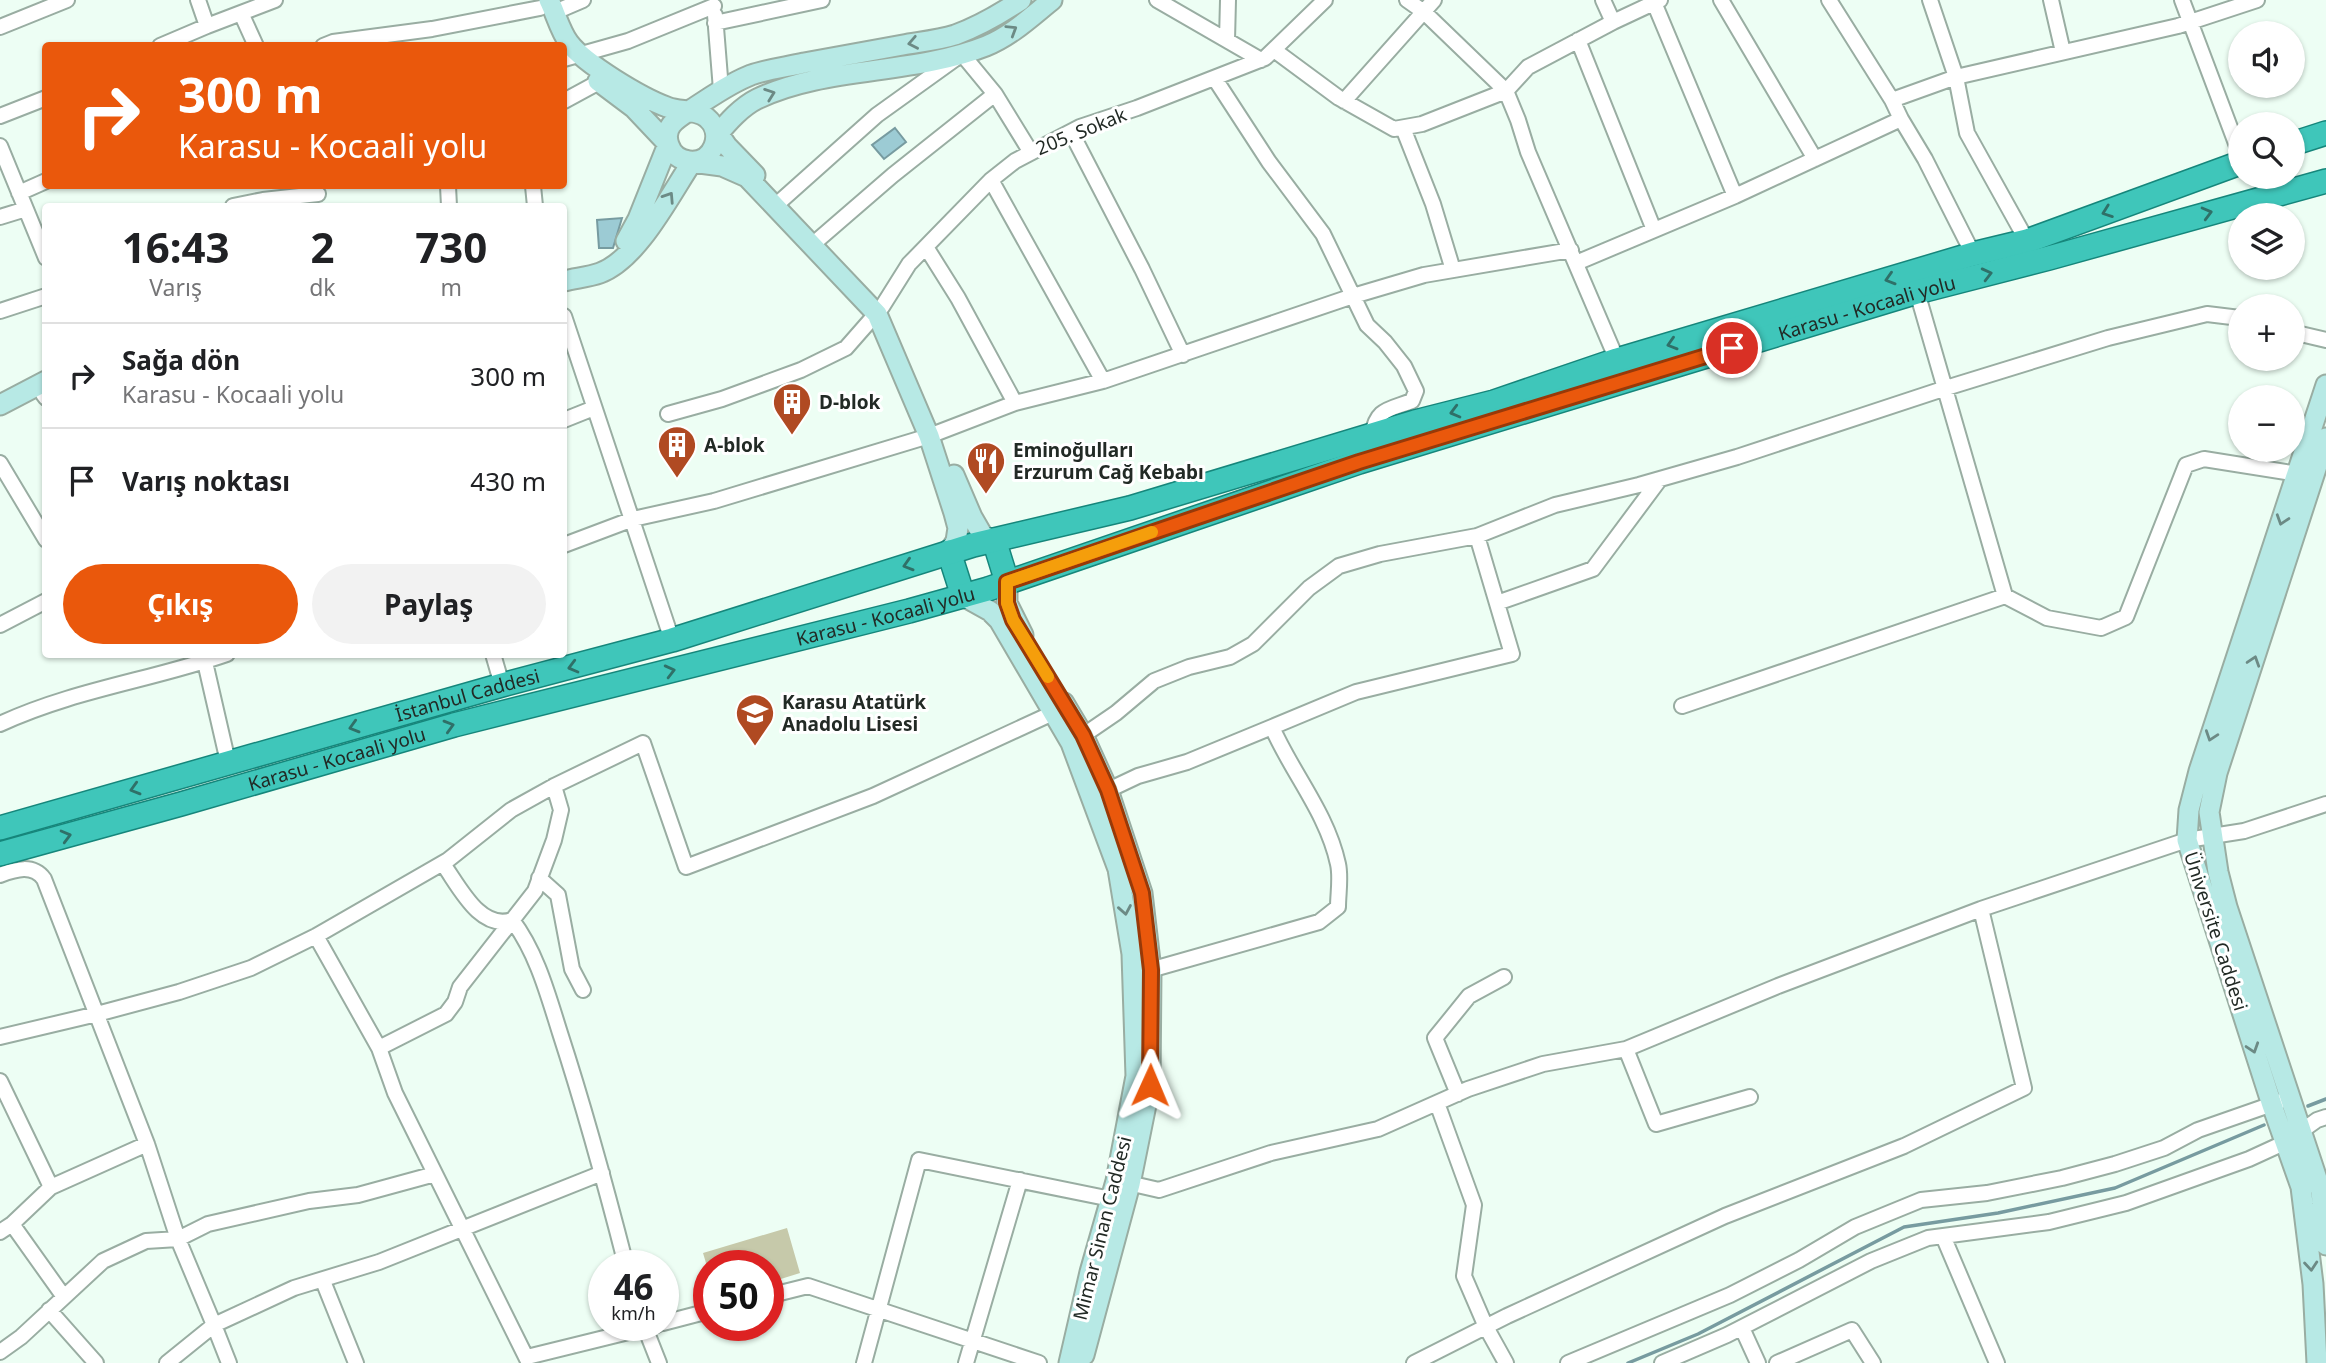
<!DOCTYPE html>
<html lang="tr">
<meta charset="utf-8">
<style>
:root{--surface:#fff;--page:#f2f2f2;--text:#202124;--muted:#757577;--line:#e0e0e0;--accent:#ea580c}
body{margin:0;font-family:"Noto Sans",sans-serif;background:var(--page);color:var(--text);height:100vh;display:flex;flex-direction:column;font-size:26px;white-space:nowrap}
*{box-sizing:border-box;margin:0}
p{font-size:23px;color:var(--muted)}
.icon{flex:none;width:38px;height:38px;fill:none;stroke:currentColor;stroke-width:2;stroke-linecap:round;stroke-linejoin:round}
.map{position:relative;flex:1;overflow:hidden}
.panel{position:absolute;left:42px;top:203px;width:525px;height:455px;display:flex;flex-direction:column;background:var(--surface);border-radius:7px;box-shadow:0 2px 5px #0004}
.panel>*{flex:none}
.guide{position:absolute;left:42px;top:42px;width:525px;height:147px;border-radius:7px;box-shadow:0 2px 5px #0004;background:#ea580c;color:#fff;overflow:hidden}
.buttons{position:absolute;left:2228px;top:21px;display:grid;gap:14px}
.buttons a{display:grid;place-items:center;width:77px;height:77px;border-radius:50%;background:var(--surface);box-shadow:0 2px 5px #0004;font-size:35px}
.speed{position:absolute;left:588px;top:1250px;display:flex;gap:14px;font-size:35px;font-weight:700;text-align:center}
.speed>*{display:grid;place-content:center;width:91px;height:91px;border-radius:50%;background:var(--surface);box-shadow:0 2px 5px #0004;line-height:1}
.speed small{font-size:18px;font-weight:400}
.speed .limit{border:10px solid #d22;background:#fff;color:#111}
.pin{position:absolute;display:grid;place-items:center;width:60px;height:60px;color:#fff;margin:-30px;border:4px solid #fff;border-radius:50%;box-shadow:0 2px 7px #0007}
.me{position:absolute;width:77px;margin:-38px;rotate:1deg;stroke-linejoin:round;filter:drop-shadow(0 0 5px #0008)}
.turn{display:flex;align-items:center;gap:24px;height:147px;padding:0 21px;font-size:32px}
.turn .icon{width:91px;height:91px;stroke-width:2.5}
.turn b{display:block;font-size:49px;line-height:60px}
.eta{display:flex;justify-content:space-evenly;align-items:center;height:119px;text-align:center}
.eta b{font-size:42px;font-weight:700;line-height:49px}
.primary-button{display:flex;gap:14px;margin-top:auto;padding:14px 21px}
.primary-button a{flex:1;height:80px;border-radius:42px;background:var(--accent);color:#fff;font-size:28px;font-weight:700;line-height:80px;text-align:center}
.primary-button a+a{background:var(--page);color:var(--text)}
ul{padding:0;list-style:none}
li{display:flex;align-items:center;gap:21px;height:105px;padding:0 21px;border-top:2px solid var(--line)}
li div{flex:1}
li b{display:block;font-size:26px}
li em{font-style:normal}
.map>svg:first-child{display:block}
.green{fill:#c6c9aa}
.water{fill:#9ccbd4;stroke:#779ba0;stroke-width:2}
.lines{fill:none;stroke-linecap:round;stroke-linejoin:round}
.stream{stroke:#779ba0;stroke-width:3.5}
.minor-casing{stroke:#99ada2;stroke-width:18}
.secondary-casing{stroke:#99ada2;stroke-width:23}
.trunk-casing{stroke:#16867b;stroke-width:26}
.minor{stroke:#fff;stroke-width:14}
.secondary{stroke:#b7e9e5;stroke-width:19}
.trunk{stroke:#3fc6ba;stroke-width:23}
.oneway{stroke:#6c8a85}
.oneway2{stroke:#2f7068}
.route-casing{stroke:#983908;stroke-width:18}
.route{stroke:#ea580c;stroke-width:12}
.slow{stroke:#f59e0b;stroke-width:12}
.labels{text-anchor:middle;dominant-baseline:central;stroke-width:6;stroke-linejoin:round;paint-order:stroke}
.street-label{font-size:19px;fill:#222a25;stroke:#fff}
.poi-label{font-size:19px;font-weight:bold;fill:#222a25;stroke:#fff;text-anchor:start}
</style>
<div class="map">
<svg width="2326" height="1363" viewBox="0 0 2326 1363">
<rect width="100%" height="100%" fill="#edfef4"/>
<path class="green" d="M787,1228L800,1273L768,1283V1265H709V1273L703,1253Z"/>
<path class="water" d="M895,128L906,142L884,159L872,145Z
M622,218L613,248H599L597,220Z"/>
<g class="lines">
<path class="stream" d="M2308,1106L2326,1099
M1628,1363L1698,1334L1904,1227L1998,1213L2115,1188L2264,1125"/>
<g class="minor-casing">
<path id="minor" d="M1157,0L1261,60
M1407,0L1424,12L1506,91L1518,120L1528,152L1617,360
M1653,0L1735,196
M1721,0L1815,159
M1930,0L1956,77L2178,26L2257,0
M2051,0L2063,52
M2182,0L2240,154
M555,12L583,0
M241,13L275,0
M715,15L721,90
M1613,22L1660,0
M715,23L822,0
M207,26L241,13L256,46
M0,27L67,0
M1227,40L1228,0
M1578,40L1654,230
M160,46L207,26L198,0
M323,46L333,42L432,29L540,8
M1274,50L1339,98L1394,129L1422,124L1506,91L1528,67L1613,22L1603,0
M962,54L995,94L1030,151
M564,59L628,41L714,6
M1215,79L1269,162L1323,234L1367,325L1385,342L1404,366L1416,391L1412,401C1389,410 1376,408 1372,436
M1892,100L1956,77L1967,133L2027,241
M564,101L599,82
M1344,101L1434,0
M0,116L46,98
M1901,119L1925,159L1973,254
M1403,128L1433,204L1453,270
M1071,132L1142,269L1183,355
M0,146L46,258
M991,180L1103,381
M448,186L449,206
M533,186L535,206
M19,193L46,181
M233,206L263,200L318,194
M775,206L877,115L955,59
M0,217L26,209
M812,245L893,175L995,94
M926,247L958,298L1015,403
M1576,263L1735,196L1901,119L1892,100L1829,0
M0,311L46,296
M564,316L672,640
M2292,332L2326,340
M43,394L46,398
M668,414L722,399L801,370L846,348L882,307L909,264L991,180L1015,161L1080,127L1137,108L1265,58L1325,0
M564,420L594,408
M0,463L46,540
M564,545L633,519L714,501L929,436L1015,403L1103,381L1353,296L1424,275L1571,250
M2005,596L2047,618L2101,628L2126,617L2186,465L2204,459L2298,474
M1497,603L1593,569L1660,479
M0,625L46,601
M493,654L502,685
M201,655L205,662L228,762
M1682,706L2005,596L1917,292
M0,724C73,690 152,680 227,654
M1272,727L1356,692L1512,654L1477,536
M1075,741L1116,713L1154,681L1189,667L1230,657L1253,644L1309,588L1339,566L1380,554L1477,536L1555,505L1639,485L1737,457L1946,388L2108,338L2207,314L2240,318
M1100,794L1138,776L1187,762L1272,727C1292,773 1327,813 1338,864C1341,877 1338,894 1338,907L1319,922L1143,972
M443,864C459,886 480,931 512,920C537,953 548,995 560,1033C585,1110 606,1187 626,1265
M0,875C16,869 33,864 44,879L147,1144L178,1239L214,1325L167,1363
M539,878L558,895L572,969L583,990
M316,936L379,1048L395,1093L529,1363
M0,1037L97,1014L179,992L251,968L316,936L448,860L511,810L554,786L643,743L686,867L873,796L1055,712
M379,1048L446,1014L455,1002L460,987L535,891L554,840L561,810L554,786
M1626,1049L1656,1124L1750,1097
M0,1081L51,1187
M1458,1094L1435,1038L1469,996L1504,977
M1437,1103L1474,1205L1464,1276L1486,1327L1506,1363
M1124,1182L1159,1190L1271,1153L1378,1129L1468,1089L1543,1064L1626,1049L1778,986L1981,909L2187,840L2244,831L2326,804
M12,1224L64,1297
M0,1232L12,1224L51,1187L147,1144
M1943,1236L1997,1363
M323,1281L356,1363
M768,1296L808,1286L1039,1363
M49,1310L96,1363
M663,1323L709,1311
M644,1325L659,1363
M1742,1328L1758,1363
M0,1352L21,1337L103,1261L146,1241L178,1239L208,1224L309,1201L358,1195L435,1174
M527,1357L657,1325
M229,1363L214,1325L294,1288L379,1262L602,1173
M864,1363L919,1160L1111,1199
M966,1363L1020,1180
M1414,1363L1507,1316L1725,1216L1904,1146L2024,1088L1981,909
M1568,1363L1730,1295L1799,1260L1855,1227L1921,1200L1987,1193L2062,1178L2115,1164L2164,1148L2198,1130L2281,1101
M1662,1363L1727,1335L1871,1261L1928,1238L2049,1222L2126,1203L2249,1159L2286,1142L2317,1120L2326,1117
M1777,1363L1852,1330L1873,1363"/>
</g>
<g class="secondary-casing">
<path id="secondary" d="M549,0C556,14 560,31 569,43C585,64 642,98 667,107C679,112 697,109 707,118C725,133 713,164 689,161C680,160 672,154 669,145C662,126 678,118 692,109C711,97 730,83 751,75C768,69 787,67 804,63C837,57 870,51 903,45C920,42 939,40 955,35C980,26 1000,14 1021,0
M598,81L634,108L668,144L638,219L626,241
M714,127L727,146L755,175
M717,135C728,122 741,107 757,99C825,66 913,75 986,46C1011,36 1032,16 1052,0
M564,281C576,278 589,277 600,273C638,259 670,195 692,162L722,166L747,177L877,314L929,436L954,513L958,528L956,541L949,552
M0,405L46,381
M2326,438L2217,773L2209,812L2218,872L2227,907L2321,1191L2326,1245
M954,475L972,517L983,536L994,540
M1007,582V603L1023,635
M963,596L990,611L999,620L1071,743L1118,869L1132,954L1136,1076L1116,1181L1090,1272L1069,1363
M1064,703L1083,735L1108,790L1142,893L1151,970L1150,1085L1130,1184L1084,1355
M2317,1363L2313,1284L2301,1187L2272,1105L2187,840L2189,810L2199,771L2326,385"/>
</g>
<g class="trunk-casing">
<g id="trunk">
<path d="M2292,144L2326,133"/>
<path d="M994,540L1007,582"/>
<path d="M949,552L963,596"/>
<path id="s1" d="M0,828L502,685L672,640L973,545L1130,508L1415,422L1494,402L1617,360L1973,254L2027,241L2240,163"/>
<path id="s2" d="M0,854L181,804L454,725L909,611L988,589L1359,462L1680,364L1917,292L2049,258L2326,181"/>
</g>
</g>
<use href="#minor" class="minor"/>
<use href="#secondary" class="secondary"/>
<use href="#trunk" class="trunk"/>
</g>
<defs><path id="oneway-chevron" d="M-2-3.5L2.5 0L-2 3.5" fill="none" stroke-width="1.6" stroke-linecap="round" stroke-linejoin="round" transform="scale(1.75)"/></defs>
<g class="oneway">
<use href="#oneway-chevron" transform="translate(1012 30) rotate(-32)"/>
<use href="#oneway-chevron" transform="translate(913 43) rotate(169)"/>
<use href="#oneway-chevron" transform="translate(770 94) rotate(-20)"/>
<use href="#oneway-chevron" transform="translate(669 197) rotate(-57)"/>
<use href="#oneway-chevron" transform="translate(2282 520) rotate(108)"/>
<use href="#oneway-chevron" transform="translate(2254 661) rotate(-72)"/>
<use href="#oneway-chevron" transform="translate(2211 736) rotate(109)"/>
<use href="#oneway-chevron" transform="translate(1125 910) rotate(80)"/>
<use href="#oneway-chevron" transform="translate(2253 1048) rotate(72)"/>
<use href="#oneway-chevron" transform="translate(2311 1266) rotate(85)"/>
</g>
<g class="oneway2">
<use href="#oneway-chevron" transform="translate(2107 212) rotate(160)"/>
<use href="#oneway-chevron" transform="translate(2207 213) rotate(-15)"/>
<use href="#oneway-chevron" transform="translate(1987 274) rotate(-14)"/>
<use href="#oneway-chevron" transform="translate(1890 279) rotate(163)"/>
<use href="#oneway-chevron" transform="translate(1672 344) rotate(163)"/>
<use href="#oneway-chevron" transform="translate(1455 412) rotate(165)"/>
<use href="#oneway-chevron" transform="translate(908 565) rotate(163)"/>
<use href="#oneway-chevron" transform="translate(573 667) rotate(165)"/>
<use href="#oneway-chevron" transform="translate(670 671) rotate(-14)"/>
<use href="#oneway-chevron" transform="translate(449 726) rotate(-16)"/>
<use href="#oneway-chevron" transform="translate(354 727) rotate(164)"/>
<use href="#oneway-chevron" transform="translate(135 789) rotate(164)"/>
<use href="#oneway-chevron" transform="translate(66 836) rotate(-15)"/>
</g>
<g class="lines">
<g class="route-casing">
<path id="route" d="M1150,1085L1151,970L1142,893L1108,790L1083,735L1013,620L1007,603V582L1359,462L1732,348"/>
</g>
<use href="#route" class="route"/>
<path class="slow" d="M1048,677L1013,620L1007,603V582L1152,532"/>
</g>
<defs>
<g id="building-pin" transform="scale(2.0125)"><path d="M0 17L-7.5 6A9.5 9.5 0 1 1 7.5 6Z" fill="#b04a22" stroke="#fff"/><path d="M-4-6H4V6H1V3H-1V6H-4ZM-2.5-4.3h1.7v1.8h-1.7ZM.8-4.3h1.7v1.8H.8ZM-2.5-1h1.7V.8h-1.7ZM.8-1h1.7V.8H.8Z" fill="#fff"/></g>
<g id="restaurant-pin" transform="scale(2.0125)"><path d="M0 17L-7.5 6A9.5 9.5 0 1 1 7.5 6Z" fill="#b04a22" stroke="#fff"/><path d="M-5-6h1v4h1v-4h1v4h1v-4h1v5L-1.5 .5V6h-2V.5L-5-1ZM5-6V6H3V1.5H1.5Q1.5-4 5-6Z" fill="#fff"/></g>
<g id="school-pin" transform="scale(2.0125)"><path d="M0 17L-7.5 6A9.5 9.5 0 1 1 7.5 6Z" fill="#b04a22" stroke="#fff"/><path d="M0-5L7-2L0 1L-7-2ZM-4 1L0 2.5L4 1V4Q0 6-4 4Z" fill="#fff"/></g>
</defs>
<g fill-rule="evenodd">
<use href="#building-pin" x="792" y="402"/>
<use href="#building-pin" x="677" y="445"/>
<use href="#restaurant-pin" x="986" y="461"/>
<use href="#school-pin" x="755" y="713"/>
</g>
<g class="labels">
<g class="street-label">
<text transform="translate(1081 131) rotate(-22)">205. Sokak</text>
<text stroke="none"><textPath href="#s2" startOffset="1946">Karasu - Kocaali yolu</textPath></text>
<text stroke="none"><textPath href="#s2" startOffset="917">Karasu - Kocaali yolu</textPath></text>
<text stroke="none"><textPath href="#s1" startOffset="486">İstanbul Caddesi</textPath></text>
<text stroke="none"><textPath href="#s2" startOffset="350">Karasu - Kocaali yolu</textPath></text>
<text transform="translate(2216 931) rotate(72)">Üniversite Caddesi</text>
<text transform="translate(1102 1228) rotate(-76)">Mimar Sinan Caddesi</text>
</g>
<g class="poi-label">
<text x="819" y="402">D-blok</text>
<text x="704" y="445">A-blok</text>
<text x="1013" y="450">Eminoğulları<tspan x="1013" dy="22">Erzurum Cağ Kebabı</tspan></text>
<text x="782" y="702">Karasu Atatürk<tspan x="782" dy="22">Anadolu Lisesi</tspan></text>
</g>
</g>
</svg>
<div class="buttons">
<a><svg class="icon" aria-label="sound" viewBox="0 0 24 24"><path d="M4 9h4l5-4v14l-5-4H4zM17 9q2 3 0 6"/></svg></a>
<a><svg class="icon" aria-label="search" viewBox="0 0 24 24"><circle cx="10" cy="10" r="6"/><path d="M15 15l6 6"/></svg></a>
<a><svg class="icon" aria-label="layers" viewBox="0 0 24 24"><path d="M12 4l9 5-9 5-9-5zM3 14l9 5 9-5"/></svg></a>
<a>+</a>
<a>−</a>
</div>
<div class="speed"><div>46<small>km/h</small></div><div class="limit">50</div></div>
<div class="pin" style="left:1732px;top:348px;background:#d93025"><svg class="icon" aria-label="arrive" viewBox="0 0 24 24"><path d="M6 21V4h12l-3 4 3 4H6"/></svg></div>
<svg class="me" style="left:1150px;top:1085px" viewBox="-20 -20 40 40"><path d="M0-17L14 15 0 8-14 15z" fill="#ea580c" stroke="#fff" stroke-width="4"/></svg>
<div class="guide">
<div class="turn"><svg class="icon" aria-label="right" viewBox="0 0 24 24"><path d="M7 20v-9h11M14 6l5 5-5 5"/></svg><div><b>300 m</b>Karasu - Kocaali yolu</div></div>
</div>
<section class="panel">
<div class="eta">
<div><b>16:43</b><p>Varış</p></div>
<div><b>2</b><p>dk</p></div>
<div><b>730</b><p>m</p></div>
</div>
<ul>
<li><svg class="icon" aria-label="right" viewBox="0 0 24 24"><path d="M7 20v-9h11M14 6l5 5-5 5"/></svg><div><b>Sağa dön</b><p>Karasu - Kocaali yolu</p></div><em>300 m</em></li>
<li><svg class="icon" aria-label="arrive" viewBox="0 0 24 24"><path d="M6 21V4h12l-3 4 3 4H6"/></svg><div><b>Varış noktası</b></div><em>430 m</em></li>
</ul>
<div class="primary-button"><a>Çıkış</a><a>Paylaş</a></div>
</section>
</div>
